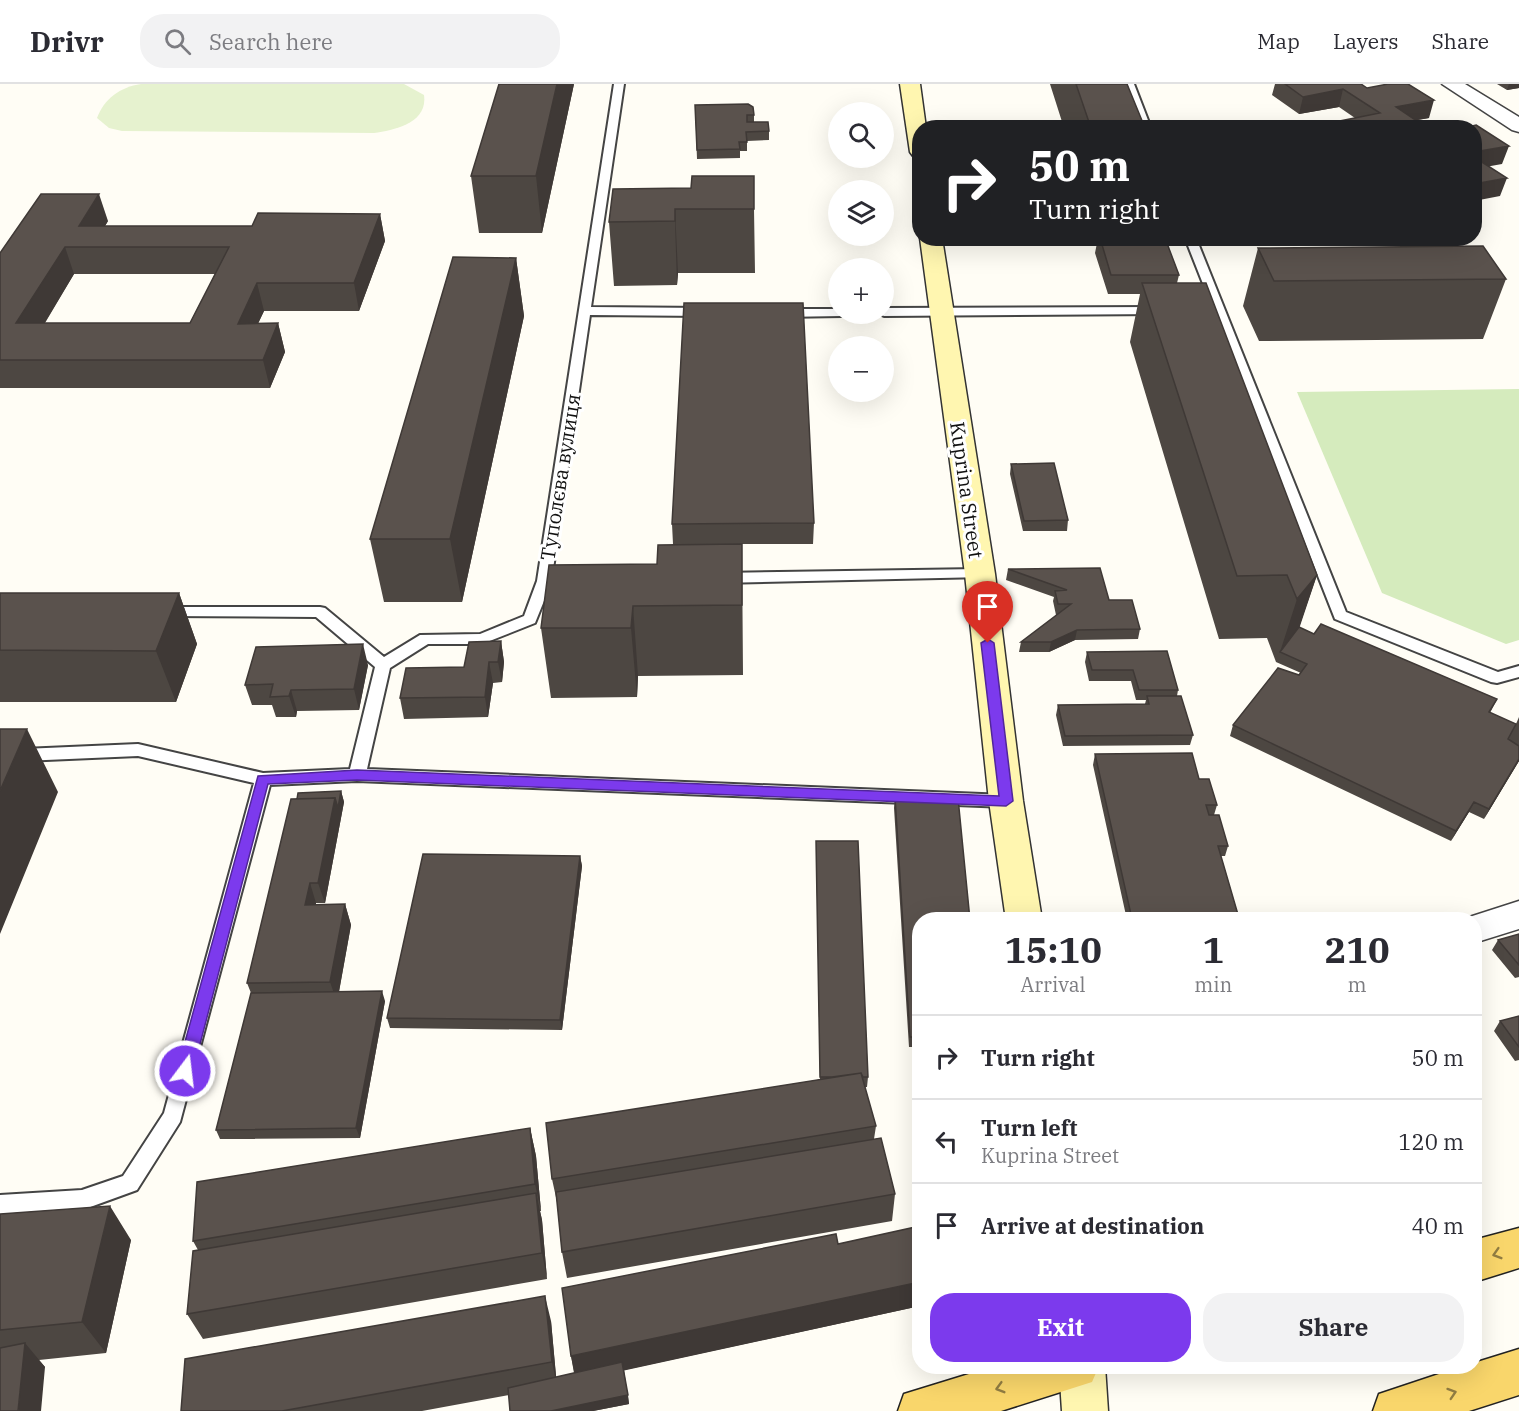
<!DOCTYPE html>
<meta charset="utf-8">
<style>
:root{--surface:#fff;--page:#f2f2f3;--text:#2b2b33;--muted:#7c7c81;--line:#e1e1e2;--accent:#7c3aed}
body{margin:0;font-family:"IBM Plex Serif",serif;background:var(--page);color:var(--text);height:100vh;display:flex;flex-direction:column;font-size:22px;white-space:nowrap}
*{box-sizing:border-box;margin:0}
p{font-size:20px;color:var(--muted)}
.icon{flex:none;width:33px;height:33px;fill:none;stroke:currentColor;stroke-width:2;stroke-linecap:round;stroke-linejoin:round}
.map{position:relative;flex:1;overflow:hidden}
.sheet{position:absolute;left:912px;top:828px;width:570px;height:462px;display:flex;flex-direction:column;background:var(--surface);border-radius:24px;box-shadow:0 6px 24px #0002}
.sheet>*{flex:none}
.banner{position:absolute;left:912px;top:36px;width:570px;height:126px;border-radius:24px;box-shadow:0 6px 24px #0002;background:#202124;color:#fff;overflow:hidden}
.fabs{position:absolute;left:828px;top:18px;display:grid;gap:12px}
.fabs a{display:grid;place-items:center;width:66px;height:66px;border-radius:50%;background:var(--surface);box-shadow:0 6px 24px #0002;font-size:30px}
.pin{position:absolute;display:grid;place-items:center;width:51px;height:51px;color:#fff;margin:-62px -26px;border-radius:50% 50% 50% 0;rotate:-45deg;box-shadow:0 0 6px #0007}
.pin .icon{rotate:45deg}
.me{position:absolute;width:66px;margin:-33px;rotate:15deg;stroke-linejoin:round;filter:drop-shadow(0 0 4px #0008)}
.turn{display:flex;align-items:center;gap:21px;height:126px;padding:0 18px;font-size:27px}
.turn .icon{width:78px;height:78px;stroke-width:2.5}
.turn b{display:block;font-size:42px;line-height:51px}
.eta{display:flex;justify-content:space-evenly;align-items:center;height:102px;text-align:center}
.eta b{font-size:36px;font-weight:800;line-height:42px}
.primary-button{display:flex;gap:12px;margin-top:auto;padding:12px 18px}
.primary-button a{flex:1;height:69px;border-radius:24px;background:var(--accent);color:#fff;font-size:24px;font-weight:800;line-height:69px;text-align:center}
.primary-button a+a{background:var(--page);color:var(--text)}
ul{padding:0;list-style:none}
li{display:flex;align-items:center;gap:18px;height:84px;padding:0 18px;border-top:2px solid var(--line)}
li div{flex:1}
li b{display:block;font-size:22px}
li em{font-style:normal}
header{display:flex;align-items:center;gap:36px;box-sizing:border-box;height:84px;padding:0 30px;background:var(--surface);border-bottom:2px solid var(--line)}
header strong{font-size:28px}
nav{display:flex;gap:33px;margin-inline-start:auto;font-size:21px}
.search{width:420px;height:54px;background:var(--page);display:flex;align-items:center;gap:15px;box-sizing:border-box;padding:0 21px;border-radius:24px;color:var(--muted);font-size:22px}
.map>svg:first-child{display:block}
.green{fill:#d5ebbd}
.pitch{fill:#e6f2cf}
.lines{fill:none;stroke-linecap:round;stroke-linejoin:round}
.service-casing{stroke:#444;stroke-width:4}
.minor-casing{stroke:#444;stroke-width:3}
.secondary-casing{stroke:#333;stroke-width:3}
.primary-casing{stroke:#222;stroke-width:3}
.service{fill:#fff;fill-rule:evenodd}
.minor{fill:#fff;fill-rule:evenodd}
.secondary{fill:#fff6b0;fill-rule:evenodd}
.primary{fill:#f9d66b;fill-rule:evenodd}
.wall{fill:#4d4742;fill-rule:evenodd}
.shaded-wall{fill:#3f3936}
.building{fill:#5a524d;stroke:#3f3936;stroke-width:1.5;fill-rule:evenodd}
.oneway{stroke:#917d42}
.route{fill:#7c3aed;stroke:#51269a;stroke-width:1.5}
.labels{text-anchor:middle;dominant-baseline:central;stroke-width:6;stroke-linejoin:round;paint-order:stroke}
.street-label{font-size:20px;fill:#111;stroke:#fff}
</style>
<header>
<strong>Drivr</strong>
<div class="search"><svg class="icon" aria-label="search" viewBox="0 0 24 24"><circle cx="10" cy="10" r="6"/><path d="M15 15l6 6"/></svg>Search here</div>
<nav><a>Map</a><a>Layers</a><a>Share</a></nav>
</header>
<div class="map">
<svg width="1519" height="1327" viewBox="0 0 1519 1327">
<rect width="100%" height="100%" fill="#fffdf5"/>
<path class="green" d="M1519,305V556L1506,560L1382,509L1297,308Z"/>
<path class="pitch" d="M141,0H404L424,11C428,39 395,46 374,49L122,47L109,44L97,34C104,15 120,3 141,0Z"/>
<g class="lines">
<g class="service-casing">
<path id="service" d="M614,0H624L591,223L706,224L712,228L706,232L590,231L552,492H568L575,497L568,502H550L535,539L482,560H428L390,584L367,685L1006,711L1012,713L1015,717L1012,721L1006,723L357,697L270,701L180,1038L137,1106L82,1126L0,1131V1111L82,1106L123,1092L164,1029L254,699L138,672L0,678V666L138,660L263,689L350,685L375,583L316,533L163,532L158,531L155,527L158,523H320L325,524L384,573L420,551L480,550L524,532L537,497Z
M1124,0H1134L1151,44H1141Z
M1185,154H1196L1346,528L1498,588L1519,582V593L1497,599L1491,598L1335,535Z
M1159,223L1163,224V230L884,232L879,230H884V224Z
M838,225V230H844L842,232L782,233L776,229L782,225Z
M980,485L987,490L985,493L720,499L713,494L720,489Z"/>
</g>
<g class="minor-casing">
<path id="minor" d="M1442,0H1465L1519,33V48L1512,46Z
M1519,817V845L1474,859V836H1460Z"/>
</g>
<g class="secondary-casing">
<path id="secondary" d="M900,0H920L926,44H920V74L913,72L910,68Z
M920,154H942L995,490L1023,717L1042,836H1006L989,717L965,490Z
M1059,1282H1105L1108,1327H1062Z"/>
</g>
<g class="primary-casing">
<path id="primary" d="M1519,1144V1184L1474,1198V1156Z
M1519,1265V1311L1469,1327H1373L1379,1310L1463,1282H1474V1279Z
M995,1282H1099L1092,1298L1001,1327H898L904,1310Z"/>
</g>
<use href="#service" class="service"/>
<use href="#minor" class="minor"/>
<use href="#secondary" class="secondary"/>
<use href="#primary" class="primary"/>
</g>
<path class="wall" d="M574,0L542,149H479L471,92Z
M1050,0H1127L1145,44H1064Z
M1275,0H1361L1367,4L1429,34L1416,36L1427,44H1338L1340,37L1355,34L1339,23L1299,30L1272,11Z
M1497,0H1519V4L1507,6Z
M695,21L754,31V38L769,47V56L747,57V67H740V74L697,75Z
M691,104L754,125L755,189H678L677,201L614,202L609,138Z
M380,130L385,157L359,227H264L258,239H278L285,268L270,304H0V169L108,137L105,142H252ZM74,190H215L190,239H45Z
M1098,154H1165L1179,191L1177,199L1317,491L1299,543L1314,550L1497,615L1490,629L1516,640L1519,633V677L1484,735L1469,728L1451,757L1230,652L1233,641L1301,589L1276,578L1267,554L1219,555L1130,258L1140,210H1108L1095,169Z
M1258,164L1506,195L1483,255L1259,257L1243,222Z
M516,174L524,232L462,518H384L370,455Z
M1011,380L1068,436L1067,447H1023L1010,390Z
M814,439L813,460H742L743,591L638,592L637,613L551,614L541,544L657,480L673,460L672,440Z
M1008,485L1109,516L1140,545L1138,555L1075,556L1049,568H1019L1021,558L1057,531H1056L1053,517L1054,513L1006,496Z
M0,509H179L197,560L176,618H0Z
M501,557L504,578L502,598L493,599L488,633L404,635L400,614L464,583Z
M1167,567L1178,606L1177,612L1193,651L1190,661L1063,662L1056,631L1058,621L1145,620L1146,616H1136L1131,597H1089L1085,578L1087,568Z
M368,581L359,626L297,627L296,633H276L272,621H252L245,601Z
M1095,670L1199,695L1217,721L1214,731L1228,762L1225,772H1221L1239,834L1238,836H1127L1093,681Z
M341,707L344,718L325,819H316V821L345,820L351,841L339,908L385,917L360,1054L220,1055L216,1046L251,909L247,899L297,715Z
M895,713L920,836V963H909L894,724Z
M816,757L868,993L867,1003H865L876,1042L874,1055L895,1110L892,1137L567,1194L562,1168L557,1118L552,1095L820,995Z
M580,772L582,782L562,946L390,944L387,934Z
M1519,850V893L1515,894L1492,866L1498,856Z
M1519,932V976L1515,977L1494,947L1500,937Z
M530,1044L536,1072L541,1127H540L542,1136L547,1195L203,1255L187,1230L198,1166L193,1157Z
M0,1130L131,1156L106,1269L39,1276L45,1283L0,1327Z
M920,1142V1222L624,1286L629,1320L593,1327H510L509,1311L422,1327H181L551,1237L556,1293L574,1289L571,1272L838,1160Z"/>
<path class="shaded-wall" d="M557,0H574L542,149L536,92Z
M1509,0H1519V4L1507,6Z
M1343,5L1339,23L1299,30L1303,13Z
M1434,16L1429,34L1391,41L1396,23Z
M1509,62L1502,80L1474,85V68Z
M1507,94L1500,112L1474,117V100Z
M99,110L108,137L92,163L79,142Z
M675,125L678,189L677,201L675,137Z
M380,130L385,157L359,227L354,199Z
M65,163L74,190L27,268L16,239Z
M516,174L524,232L462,518L450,455Z
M257,199L264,227L245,268L238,240Z
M278,239L285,268L270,304L263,276Z
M1317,491L1296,554L1280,568L1297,515Z
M179,509L197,560L176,618L156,567Z
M633,522L638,592L637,613L631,544Z
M1077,546L1075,556L1049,568L1051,558Z
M501,557L504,578L502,598L498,578Z
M363,560L368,581L359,626L354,605Z
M489,578L493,599L488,633L485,613Z
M291,606L297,627L296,633L289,612Z
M27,645L58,708L0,850V707Z
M1519,675V677L1484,735L1489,725Z
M341,707L344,718L341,734L338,724Z
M335,714L341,734L325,819L318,799Z
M1474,718L1469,728L1451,757L1456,747Z
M580,772L582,782L562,946L560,936Z
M310,799L316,819L312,842L305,821Z
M345,820L351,841L337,918L330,898Z
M382,907L385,917L360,1054L356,1044Z
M530,1044L536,1072L541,1127L535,1100Z
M536,1109L542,1136L547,1195L542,1169Z
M110,1122L131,1156L106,1269L82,1238Z
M920,1198V1222L576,1297L571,1272Z
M545,1212L551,1237L557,1302L552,1278Z
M25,1259L45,1283L41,1327H18Z
M628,1311L629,1320L593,1327H551Z"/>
<path class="building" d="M499,0H557L536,92H471Z
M1076,0H1127L1145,44H1091Z
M1285,0H1361L1367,4L1388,0H1408L1434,16L1396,23L1427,44H1350L1340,37L1380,29L1343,5L1303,13Z
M748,20L753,23L754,31H747V38H768L769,47L746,48L747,58H739L740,65L697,66L695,21Z
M1476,41L1509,62L1474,68V44H1464Z
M1474,73L1507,94L1474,100Z
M692,92H754V125H675V137L609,138L613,105L691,104Z
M41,110H99L79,142H252L258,129L380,130L354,199H257L238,240L278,239L263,276H0V169ZM65,163H229L190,239H16Z
M1100,154H1165L1179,191H1111Z
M1483,162L1506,195L1274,197L1258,164Z
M453,173L516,174L450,455H370Z
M1142,199H1206L1317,491L1297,515L1287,491L1237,492Z
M684,219H803L814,439L672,440Z
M1054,379L1068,436L1024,437L1011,380Z
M742,460V521L633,522L631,544H541L549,481L657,480L658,461Z
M1100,484L1109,516H1132L1140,545L1077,546L1051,558H1021L1071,520H1058L1055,507L1067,506L1008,485Z
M0,509H179L156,567L0,566Z
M1321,540L1497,615L1489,628L1516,640L1508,655L1519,662V675L1489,725L1474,718L1456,747L1233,641L1278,584L1299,591L1307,580L1280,568L1299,543L1314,550Z
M501,557L498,578H489L485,613L400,614L406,584L464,583L469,558Z
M363,560L354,605L291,606L289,612L270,613L273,600L245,601L256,563Z
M1167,567L1178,606H1139L1133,586H1092L1087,568Z
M1147,612H1181L1193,651L1065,652L1058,621L1149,620Z
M0,645H27L0,707Z
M1192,669L1199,695H1209L1217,721H1206L1209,731H1219L1228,762H1218L1239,834L1132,835L1095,670Z
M341,707L338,724L335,714L297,715L298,709Z
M895,713L958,714L970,836H920V953H910Z
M335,714L318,799H310L305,821L345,820L330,898L247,899L291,715Z
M816,757H858L868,993H863L861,989L832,993H820Z
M423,770L580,772L560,936L387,934Z
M1519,850V881L1498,856Z
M382,907L356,1044L216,1046L251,909Z
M1519,932V963L1500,937Z
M861,989L876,1042L552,1095L546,1039Z
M530,1044L535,1100L193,1157L197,1098Z
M881,1054L895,1110L562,1168L556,1108Z
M536,1109L542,1169L187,1230L193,1167Z
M110,1122L82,1238L0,1246V1130Z
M920,1142V1198L571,1272L562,1204L836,1150L838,1160Z
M545,1212L552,1278L282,1327H181L185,1275Z
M25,1259L18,1327H0V1264Z
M622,1278L628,1311L551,1327H510L508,1304Z"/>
<defs><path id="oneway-chevron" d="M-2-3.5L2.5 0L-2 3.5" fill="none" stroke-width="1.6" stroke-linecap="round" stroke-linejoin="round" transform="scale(1.5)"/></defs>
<g class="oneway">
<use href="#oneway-chevron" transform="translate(1497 1170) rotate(163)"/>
<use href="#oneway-chevron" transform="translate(1000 1304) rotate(164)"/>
<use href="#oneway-chevron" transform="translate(1452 1309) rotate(-18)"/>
</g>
<path class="route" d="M988,555L994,559L1013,717L1006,722L357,696L268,700L193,987L191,992H179L177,987L258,692L357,686L999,712L981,559Z"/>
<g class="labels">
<g class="street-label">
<text transform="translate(560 393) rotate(-81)">Туполєва вулиця</text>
<text transform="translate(967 406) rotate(82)">Kuprina Street</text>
</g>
</g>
</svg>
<div class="fabs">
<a><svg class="icon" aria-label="search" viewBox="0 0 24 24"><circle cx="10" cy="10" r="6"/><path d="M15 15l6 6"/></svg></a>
<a><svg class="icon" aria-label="layers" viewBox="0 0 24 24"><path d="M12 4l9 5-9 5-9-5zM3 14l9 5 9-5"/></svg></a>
<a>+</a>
<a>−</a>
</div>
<div class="pin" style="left:988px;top:559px;background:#d93025"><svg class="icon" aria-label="arrive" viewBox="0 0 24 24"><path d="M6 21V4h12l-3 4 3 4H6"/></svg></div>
<svg class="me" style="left:185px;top:987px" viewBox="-20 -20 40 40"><circle r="17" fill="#7c3aed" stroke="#fff" stroke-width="3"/><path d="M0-11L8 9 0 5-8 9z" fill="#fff"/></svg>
<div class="banner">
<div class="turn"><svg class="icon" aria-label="right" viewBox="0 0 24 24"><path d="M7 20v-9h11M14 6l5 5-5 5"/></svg><div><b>50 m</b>Turn right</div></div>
</div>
<section class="sheet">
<div class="eta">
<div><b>15:10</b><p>Arrival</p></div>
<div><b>1</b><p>min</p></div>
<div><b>210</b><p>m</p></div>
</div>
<ul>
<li><svg class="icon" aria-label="right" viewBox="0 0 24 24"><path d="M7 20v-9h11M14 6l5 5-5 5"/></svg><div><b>Turn right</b></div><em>50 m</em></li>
<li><svg class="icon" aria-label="left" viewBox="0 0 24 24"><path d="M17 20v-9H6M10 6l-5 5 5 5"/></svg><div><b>Turn left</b><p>Kuprina Street</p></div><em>120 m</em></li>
<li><svg class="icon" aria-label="arrive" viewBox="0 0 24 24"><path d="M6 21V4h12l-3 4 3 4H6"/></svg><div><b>Arrive at destination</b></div><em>40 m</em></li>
</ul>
<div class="primary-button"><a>Exit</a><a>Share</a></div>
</section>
</div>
